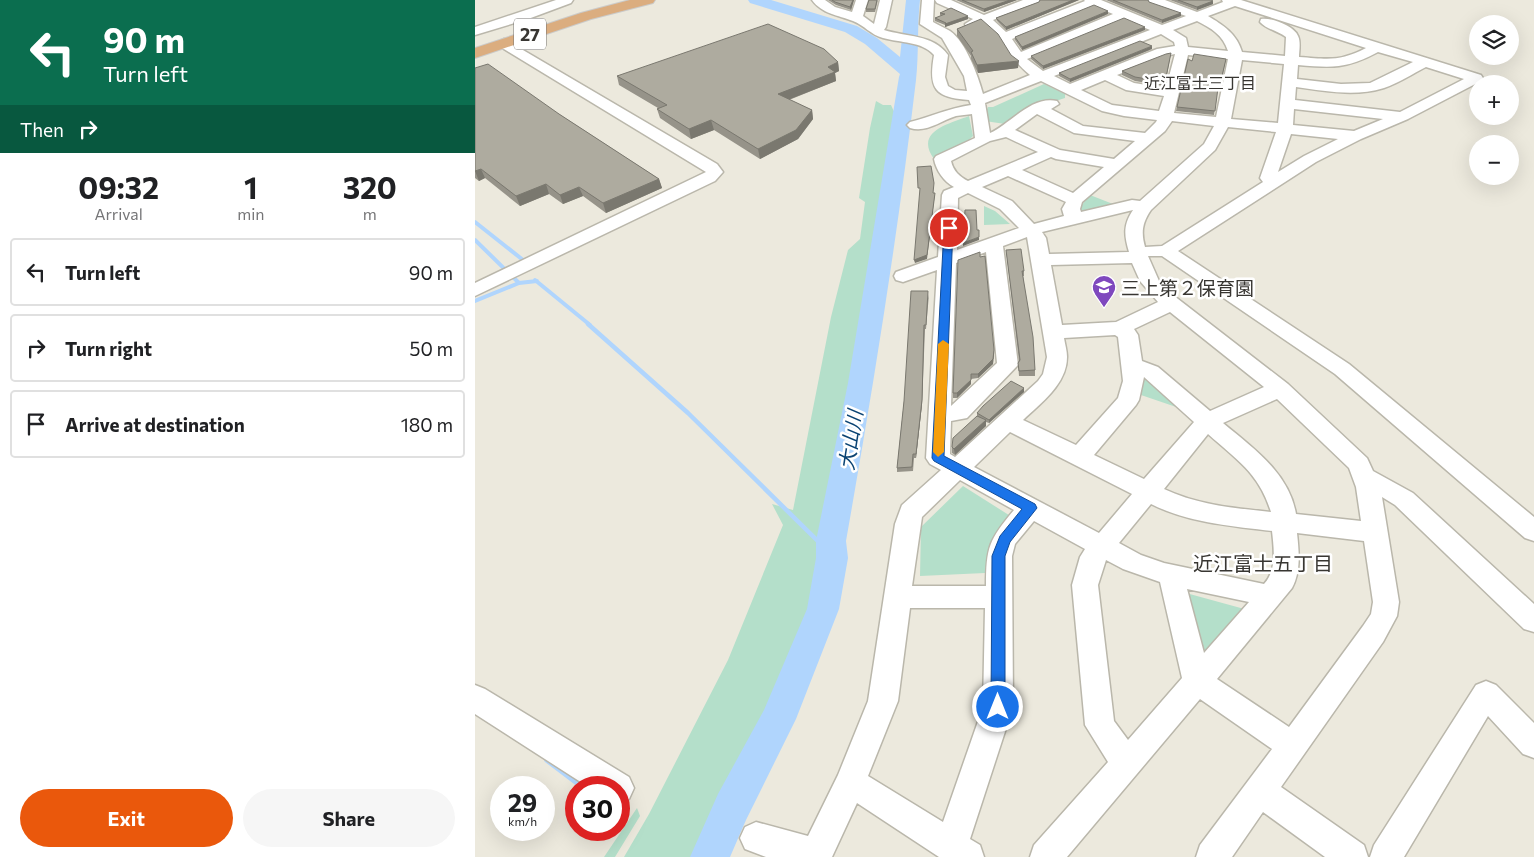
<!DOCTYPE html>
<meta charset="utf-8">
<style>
:root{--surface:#fff;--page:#f6f6f6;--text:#202124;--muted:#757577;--line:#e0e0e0;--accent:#ea580c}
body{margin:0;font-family:Commissioner,"Noto Sans JP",sans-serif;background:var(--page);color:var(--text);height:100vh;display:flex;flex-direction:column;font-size:19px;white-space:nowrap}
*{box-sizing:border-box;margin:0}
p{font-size:16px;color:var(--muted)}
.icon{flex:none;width:28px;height:28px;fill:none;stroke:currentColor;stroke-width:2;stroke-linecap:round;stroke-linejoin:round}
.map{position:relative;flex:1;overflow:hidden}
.panel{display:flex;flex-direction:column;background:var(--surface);width:475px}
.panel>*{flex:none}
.banner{background:#0b6e4f;color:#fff;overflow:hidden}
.buttons{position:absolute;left:994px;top:15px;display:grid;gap:10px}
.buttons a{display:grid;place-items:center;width:50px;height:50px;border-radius:50%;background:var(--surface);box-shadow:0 5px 20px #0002;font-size:25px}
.speed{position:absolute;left:15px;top:776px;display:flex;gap:10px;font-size:25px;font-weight:700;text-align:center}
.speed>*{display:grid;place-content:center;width:65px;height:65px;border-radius:50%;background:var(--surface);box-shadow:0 5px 20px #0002;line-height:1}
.speed small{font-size:12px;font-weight:400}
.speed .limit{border:8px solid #d22;background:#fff;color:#111}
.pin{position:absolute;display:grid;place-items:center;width:42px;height:42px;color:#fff;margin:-21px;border:2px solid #fff;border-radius:50%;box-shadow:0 1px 5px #0007}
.me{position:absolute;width:55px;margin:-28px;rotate:0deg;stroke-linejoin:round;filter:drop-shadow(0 0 4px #0008)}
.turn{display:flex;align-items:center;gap:18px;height:105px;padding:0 20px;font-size:22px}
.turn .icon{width:65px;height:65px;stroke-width:2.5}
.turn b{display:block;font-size:35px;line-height:42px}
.then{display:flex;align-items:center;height:48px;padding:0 20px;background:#0003;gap:10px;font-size:19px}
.eta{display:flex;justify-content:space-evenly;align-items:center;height:85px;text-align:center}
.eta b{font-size:30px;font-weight:700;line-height:35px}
.cta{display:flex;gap:10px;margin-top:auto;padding:10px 20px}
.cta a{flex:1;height:58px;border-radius:30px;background:var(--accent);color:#fff;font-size:20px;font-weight:700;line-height:58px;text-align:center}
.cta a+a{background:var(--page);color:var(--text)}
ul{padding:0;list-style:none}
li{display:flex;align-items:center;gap:15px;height:68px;margin:0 10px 8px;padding:0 10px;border:2px solid var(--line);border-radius:5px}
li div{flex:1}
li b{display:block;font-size:19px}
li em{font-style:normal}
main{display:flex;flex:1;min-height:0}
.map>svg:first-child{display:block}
.green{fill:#b4dfca}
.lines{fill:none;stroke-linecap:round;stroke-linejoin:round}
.stream-far2{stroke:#b0d5fd;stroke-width:4}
.stream-far1{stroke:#b0d5fd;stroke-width:4.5}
.stream{stroke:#b0d5fd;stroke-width:5.5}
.river{fill:#b0d5fd;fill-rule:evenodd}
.minor-casing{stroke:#bab7ab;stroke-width:3}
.major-casing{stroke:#cbcbca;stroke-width:2}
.minor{fill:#fff;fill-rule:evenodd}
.major{fill:#dbad7f;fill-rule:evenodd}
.wall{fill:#969389}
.shaded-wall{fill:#7a786f}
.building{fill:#aeab9f;stroke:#7a786f}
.route{fill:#1a73e8;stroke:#114b97}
.slow{fill:#f59e0b}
.labels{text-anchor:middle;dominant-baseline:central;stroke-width:5;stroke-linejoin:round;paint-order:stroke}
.far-neighbourhood-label{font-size:16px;fill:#383632;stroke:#fff}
.shield{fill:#fff;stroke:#747270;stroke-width:1}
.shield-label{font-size:18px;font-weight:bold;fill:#383632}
.poi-label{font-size:19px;fill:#383632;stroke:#fff;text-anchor:start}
.water-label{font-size:20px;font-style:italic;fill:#0a4373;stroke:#fff}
.neighbourhood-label{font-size:20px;fill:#383632;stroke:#fff}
</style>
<main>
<section class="panel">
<div class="banner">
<div class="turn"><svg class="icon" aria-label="left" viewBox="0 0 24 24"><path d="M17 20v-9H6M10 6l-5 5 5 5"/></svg><div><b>90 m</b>Turn left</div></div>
<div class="then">Then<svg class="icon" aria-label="right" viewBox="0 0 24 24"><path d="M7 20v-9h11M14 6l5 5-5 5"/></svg></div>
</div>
<div class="eta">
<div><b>09:32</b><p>Arrival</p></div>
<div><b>1</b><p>min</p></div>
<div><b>320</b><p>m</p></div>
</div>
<ul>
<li><svg class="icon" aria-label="left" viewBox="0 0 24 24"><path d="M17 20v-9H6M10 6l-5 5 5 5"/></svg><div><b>Turn left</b></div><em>90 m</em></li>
<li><svg class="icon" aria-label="right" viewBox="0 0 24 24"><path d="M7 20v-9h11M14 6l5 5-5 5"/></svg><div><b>Turn right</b></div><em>50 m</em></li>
<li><svg class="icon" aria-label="arrive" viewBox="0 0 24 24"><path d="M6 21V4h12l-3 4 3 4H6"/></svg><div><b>Arrive at destination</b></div><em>180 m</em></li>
</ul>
<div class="cta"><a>Exit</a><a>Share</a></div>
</section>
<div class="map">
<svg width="1059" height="857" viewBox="0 0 1059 857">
<rect width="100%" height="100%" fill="#ece9dd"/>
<path class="green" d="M569,84L590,94V98L559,108L530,124L510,121V114L513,107H518Z
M401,101L408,105H416L428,131L391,418L369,542L288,767L242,857H149L174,814L253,660L308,525L297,504L318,510L356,317L373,250L385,239L390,202L384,198L395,128Z
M494,116L498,136L485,149L459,159C439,131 474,124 494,116Z
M615,195L638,204C630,210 612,214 602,211Z
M509,206L520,211L535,224L509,225Z
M667,377H672L707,409L666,395Z
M488,486L537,517L528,533L510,573L445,576L446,527Z
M711,593L773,610L730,664Z
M162,808L165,816L140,857H129Z"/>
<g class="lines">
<path class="stream-far2" d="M0,222L48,260
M0,240L44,283
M60,280L115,325
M0,301L44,283L62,281"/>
<path class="stream-far1" d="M113,324L213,413L357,555"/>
<path class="stream" d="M72,760L109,788"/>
<path class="river" d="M273,0H296L382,26L402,38L425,57L431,0H445C442,26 444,53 441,80C423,234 398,388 371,541L373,558L364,609L321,719L271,820L255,857H215L243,794L289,710L332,609L341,558V541L373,383L424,77L425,74L390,44L370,32L275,3Z"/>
<g class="minor-casing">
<path id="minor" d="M81,0H98L96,3L53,19L0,35V27Z
M337,0H350L360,7L377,12L381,0H393L388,16L399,24L405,0H417L411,27L409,30C431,37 458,34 473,55L470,77L473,86L480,90L492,91L489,76L467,38L445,24L447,0H459L458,22C463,25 470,28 475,31C491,42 503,76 508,94L555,75C536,59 526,41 507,24L496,28L491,27L490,24L498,19L462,3L460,0H476L509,15L548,0H565L563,3L518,20L531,32L610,1L609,0H626L687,25L711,16L674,3L672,0H690L722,12L748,2L747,0H766L1006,75L1008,78L1006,81L933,119L886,139L841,162L703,251L874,364L1059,517V541L1050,538L860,374L687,256H673L684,281L694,292L813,384L892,458L898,471L938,493L1059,604V632L1049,629L920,505L907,497L924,602L922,616L908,642L806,787L889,845L893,857H850L788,812L757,857H721L725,845L797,749L725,699L592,857H555L559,845L633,762L610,725L597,585L605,557L610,549L559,521L540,544L537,556L538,707L495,839L505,845L509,857H464L382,803L357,857H291L270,849L265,838L270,827L281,822L333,836L363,775L393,701L420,524L427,505L466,470L455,464L451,458L462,270L428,282L421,280L419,276L421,272L463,257L467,195L469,191L479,187C469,182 461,170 459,159L461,156L500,138L497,114C492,115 486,115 481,116C465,121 452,133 435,128L432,125L435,122C455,117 474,108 496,105L494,100C460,98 453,89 459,55C447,41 425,43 408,38C396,35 389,25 378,21C363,15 347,14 337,0ZM619,6L638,14L546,52L537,39ZM760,6L891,48C864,62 853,59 824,57C824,51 826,42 823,36C819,26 796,17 786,19L785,22C791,29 803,31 811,37L810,56L767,52C762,34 748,25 733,16ZM649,19L675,30L568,71L552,59ZM722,21C736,28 748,35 753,51L713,47L711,38L698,30ZM686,34L699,42L700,46L682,49L595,84L579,76ZM903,52L938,62L895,83L866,84L822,79L823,65C858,68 871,69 903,52ZM700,54L691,88L659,83L642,75L690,56ZM713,55L753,59L741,117L699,113ZM767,60L809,64L803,123L756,119ZM951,67L989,79L925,112L820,100L821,87C850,91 880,97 909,88C924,83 937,74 951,67ZM630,80L651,90L689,96L684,111L637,105L606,90ZM566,81L627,111L649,116L682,120L681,122L670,133L608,126L576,109L584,104L582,101C557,95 535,124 515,133L510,103ZM819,109L908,119L879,131L818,125ZM562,114L599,133L660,141L639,159L585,150L540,130ZM697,121L739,126L729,144L665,201L657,200L606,212L605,209L607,202L690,131ZM753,127L801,132L785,178L788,182L687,246L670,247C666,233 667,223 676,210L740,150ZM816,134L863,139L829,156L803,172ZM531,137L563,152L493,181C485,177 478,171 476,161L515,141ZM576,157L581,159L629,167L598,193L547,170ZM533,176L591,202L587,209L589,216L559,224L537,201L507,187ZM493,193L525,209L544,228L482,250L483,198ZM658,210C648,225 649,235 654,252L574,254L571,238L567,232ZM552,237L572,357L568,374L563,381L480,457L475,454L476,421L492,418L543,365L528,246ZM511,252L522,363L476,406L481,263ZM657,263L665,281L683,302L641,322L587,325L576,265ZM695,312L789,387L735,411L683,367L667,361L663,335L659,329ZM640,335L643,337L648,381L643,398L601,445L548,420C566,403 592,384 592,357C592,351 590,344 589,338ZM669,377L719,422L669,479L619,455L661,405L664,400ZM802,399L874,468L881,487L886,521L821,514C814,473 778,448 748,423ZM535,432L657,494L624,533L499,467ZM733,434C762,460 784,473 796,512C759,508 723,505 689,489ZM485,480L539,510C514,540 511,547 511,586H437L447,517ZM676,504C714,523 756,526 797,531C799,549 802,570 789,584L689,563L666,555L644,543ZM822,533L889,541L898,602L896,614L888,626L814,727L742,679L817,588C826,571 824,552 822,533ZM631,560L648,569L685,582L707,678L653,740L639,721L623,585ZM712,589L774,602L729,653ZM435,608H510L508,707L468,822L393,776L423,701Z
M29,39L242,164L248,172L240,181L0,296V283L231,172L24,46L22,43Z
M1011,681L1021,685L1059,723V758L1048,754L1013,716L929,857H895L899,845L1001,685Z
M0,685L10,689L154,777L159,788L154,799L144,803V788H115L0,714Z"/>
</g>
<g class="major-casing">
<path id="major" d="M155,0H180L178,3L116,19L0,58V48L106,13Z"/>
</g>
<use href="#minor" class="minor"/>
<use href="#major" class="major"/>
</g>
<path class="wall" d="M353,0H379L376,10L361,5Z
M403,0L400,12H391V9Z
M481,0H542L509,12Z
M565,0H604L531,30L522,21L521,18L564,2Z
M631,0H673L674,2L706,16L687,23Z
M695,0H736L738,4L722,10Z
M465,13L493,16V19L470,27V25L460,21V18L466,16L465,15Z
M633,14L547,50L540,40V37Z
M482,29L543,68L503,73L496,59V56L482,36Z
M670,30L568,69L556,59V56Z
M677,49L595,82L584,76V73Z
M696,53L690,86L660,81L647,75V71Z
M751,59L746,85L743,84L739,115L701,111L702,107L717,61Z
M363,62L364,71L360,73L361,81L314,100L337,110L338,119L323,139L285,159L239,130L216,139L185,118L182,109L183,108L144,85L142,76Z
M0,68L84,114L184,179L187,188L131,213L108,196L88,204L74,194L45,206L10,178L4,181L0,178Z
M531,250L549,271V276H548L560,370V376H544L543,363L544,361Z
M505,257L519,355L518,364L503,378L496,379V384L482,398H478V393Z
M454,294L451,329H450L447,404L441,458H439L438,471L422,472V468L429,401Z
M549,388V392L514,423L511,422V426L480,455L477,453V447L502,416V413Z"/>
<path class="shaded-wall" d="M378,0H379L376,10L375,7Z
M535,0H542L509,12V9Z
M598,0H604L531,30V27Z
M738,1V4L722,10V7Z
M633,11V14L547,50V47Z
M706,13V16L687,23V20Z
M493,16V19L470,27V24Z
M670,27V30L568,69V66Z
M677,46V49L595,82V79Z
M544,61L543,68L503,73L502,65Z
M363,62L364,71L360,73L361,81L305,103L303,94L353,67Z
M337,110L338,119L323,139L285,159L283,149Z
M236,120L239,130L216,139L214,129Z
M6,169L10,178L4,181L0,171Z
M184,179L187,188L131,213L128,203Z
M71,184L74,194L45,206L41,196Z
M104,187L108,196L88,204L85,195Z
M460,193L452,259L440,263L439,260Z
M504,237V240L488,246V243Z
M449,325L447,404L441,458V454Z
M519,350L518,364L503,378V374Z
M496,380V384L482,398V393Z
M549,388V392L514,423V420Z
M511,420V426L480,455L479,449Z"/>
<path class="building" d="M357,0H378L375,7L360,2Z
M394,0H402L400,9H391Z
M487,0H535L509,9Z
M565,0H598L531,27L521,18L564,2Z
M638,0H673L674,2L706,13L687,20Z
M703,0H736L738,1L722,7Z
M619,5L633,11L547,47L540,37Z
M476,8L493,16L470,24L471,23L460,18L470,14L465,13Z
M649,18L670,27L568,66L556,56Z
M506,19L523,34L536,55L544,61L502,65L496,52L498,51L482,29Z
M293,24L349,49L363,62L353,67L360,72L303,94L337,110L321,130L283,149L236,120L214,129L182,109L192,105L142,76Z
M665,41L677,46L595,79L584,73Z
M696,53L690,82L660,77L647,71L691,54Z
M719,54L751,59L746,80H744L740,111L702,107L713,59L717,61Z
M13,64L84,114L184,179L128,203L104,187L85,195L71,184L41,196L6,169L0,171V68Z
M456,166L459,183L458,193H460L452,255L439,260L445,188H443L442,167Z
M490,210H501L502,230H504V237L488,243Z
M546,249L549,271H547L558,337L560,370L544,371L543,363L545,360L531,250Z
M505,252V257L510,256L519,350L518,359L503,374H496V380L482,393H478L483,260Z
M436,291H453L451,325H449L447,400L441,454H438L437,467L422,468L429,401Z
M536,381L549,388L514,420L502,413L508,406Z
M502,416L511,420L479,449L477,447L478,438Z"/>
<path class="route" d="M474,225L478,228L469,456L560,504L562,508L535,542L530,556V707L528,711L523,713L518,711L516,707L517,556L525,536L547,509L459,461L457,458L469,228Z"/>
<path class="slow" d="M468,340L474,344L469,452L463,457L458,452L463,344Z"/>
<defs>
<g id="school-pin" transform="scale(1.25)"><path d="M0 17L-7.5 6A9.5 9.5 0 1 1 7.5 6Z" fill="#7f48be" stroke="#fff"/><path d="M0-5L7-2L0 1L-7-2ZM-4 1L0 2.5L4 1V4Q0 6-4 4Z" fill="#fff"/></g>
</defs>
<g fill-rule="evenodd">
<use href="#school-pin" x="629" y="287"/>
</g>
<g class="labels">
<g class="far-neighbourhood-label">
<text x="725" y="82">近江富士三丁目</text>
</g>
<rect class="shield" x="39" y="18.5" width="32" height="31" rx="4"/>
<g class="shield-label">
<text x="55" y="34">27</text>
</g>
<g class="poi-label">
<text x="646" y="287">三上第２保育園</text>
</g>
<g class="water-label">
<text transform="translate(375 440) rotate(-81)">大山川</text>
</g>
<g class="neighbourhood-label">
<text x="788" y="563">近江富士五丁目</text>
</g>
</g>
</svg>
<div class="buttons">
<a><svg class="icon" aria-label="layers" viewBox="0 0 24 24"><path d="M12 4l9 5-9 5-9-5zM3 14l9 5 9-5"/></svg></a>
<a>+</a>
<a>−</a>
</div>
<div class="speed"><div>29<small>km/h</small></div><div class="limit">30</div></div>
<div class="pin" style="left:474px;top:228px;background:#d93025"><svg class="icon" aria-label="arrive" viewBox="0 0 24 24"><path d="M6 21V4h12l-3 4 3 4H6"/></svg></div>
<svg class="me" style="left:523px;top:707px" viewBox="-20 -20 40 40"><circle r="17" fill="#1a73e8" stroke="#fff" stroke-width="3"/><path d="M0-11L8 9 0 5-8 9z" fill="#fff"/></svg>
</div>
</main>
